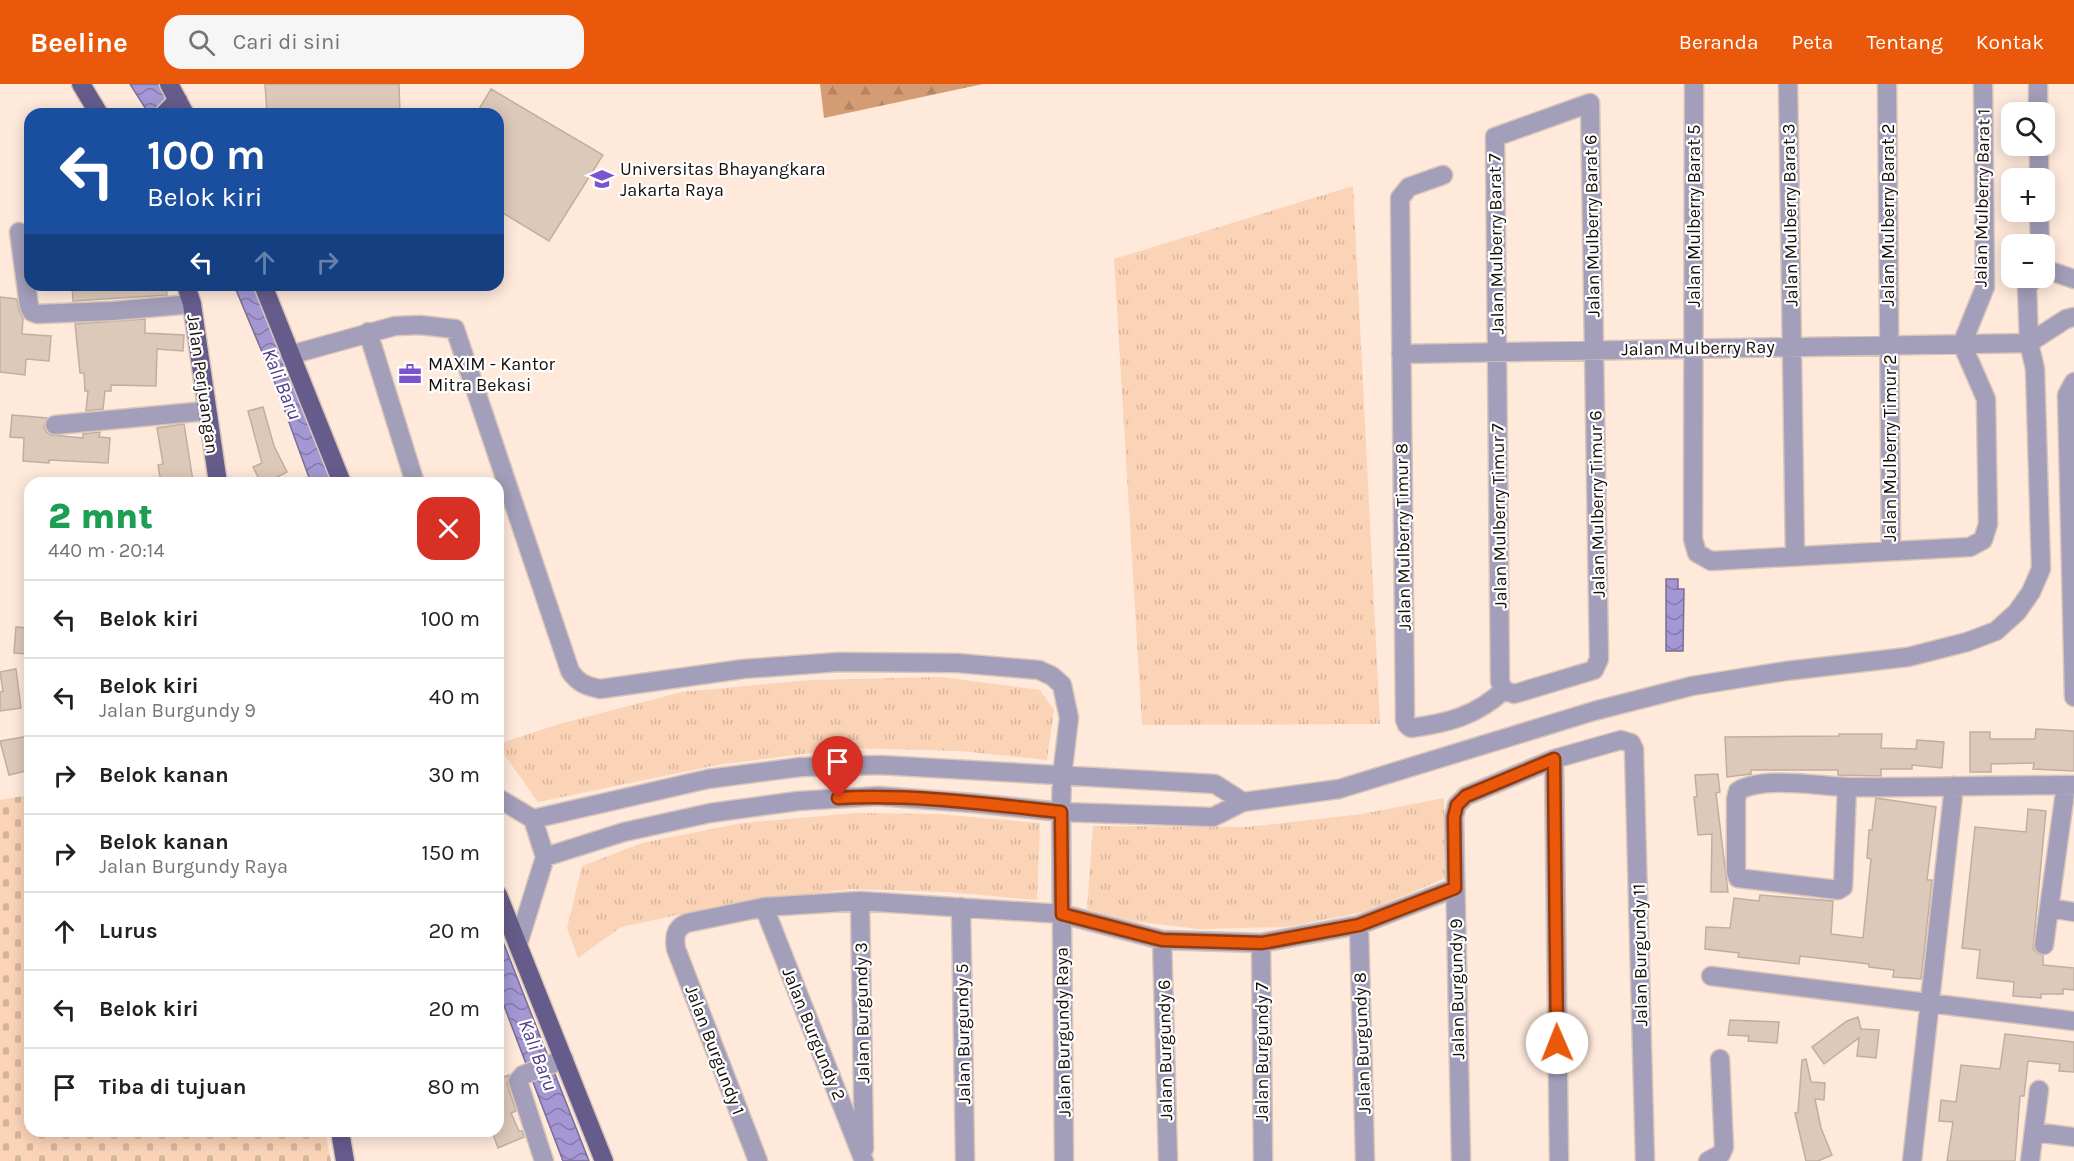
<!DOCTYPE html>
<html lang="id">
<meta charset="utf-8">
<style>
:root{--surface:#fff;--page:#f6f6f6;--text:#202124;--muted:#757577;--line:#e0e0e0;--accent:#ea580c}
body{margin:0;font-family:Karla,sans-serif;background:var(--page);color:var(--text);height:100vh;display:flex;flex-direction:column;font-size:22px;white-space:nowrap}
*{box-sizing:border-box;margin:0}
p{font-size:20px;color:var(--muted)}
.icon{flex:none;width:33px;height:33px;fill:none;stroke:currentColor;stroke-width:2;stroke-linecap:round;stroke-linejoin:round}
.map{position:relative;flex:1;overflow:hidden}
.side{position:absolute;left:24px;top:393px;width:480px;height:660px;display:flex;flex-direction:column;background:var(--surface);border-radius:18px;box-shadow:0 3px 15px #0003}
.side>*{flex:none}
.banner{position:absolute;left:24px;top:24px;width:480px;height:183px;border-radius:18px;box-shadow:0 3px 15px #0003;background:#1a4fa0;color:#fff;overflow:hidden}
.controls{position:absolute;left:2001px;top:18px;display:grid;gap:12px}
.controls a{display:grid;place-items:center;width:54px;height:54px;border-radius:12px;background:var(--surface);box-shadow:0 3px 15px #0003;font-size:30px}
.pin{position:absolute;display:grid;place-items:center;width:51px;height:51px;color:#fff;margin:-62px -26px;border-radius:50% 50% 50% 0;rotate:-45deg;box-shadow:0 0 6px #0007}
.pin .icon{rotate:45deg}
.me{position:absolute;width:66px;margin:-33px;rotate:359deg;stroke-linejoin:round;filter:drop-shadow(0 0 4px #0008)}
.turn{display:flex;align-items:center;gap:21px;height:126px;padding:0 24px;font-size:27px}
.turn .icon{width:78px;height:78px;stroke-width:2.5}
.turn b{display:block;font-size:42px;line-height:51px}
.lanes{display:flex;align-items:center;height:57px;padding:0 24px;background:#0003;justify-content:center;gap:30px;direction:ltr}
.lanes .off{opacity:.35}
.round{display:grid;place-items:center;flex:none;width:63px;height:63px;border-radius:18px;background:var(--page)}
.overview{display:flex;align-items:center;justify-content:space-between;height:102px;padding:0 24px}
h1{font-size:36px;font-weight:800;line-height:45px;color:#1e9e55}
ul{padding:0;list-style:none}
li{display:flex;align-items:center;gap:18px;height:78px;padding:0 24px;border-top:2px solid var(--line)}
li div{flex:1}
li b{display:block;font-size:22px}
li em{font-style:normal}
header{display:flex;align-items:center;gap:36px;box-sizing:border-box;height:84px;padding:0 30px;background:var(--accent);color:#fff}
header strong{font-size:28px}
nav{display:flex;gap:33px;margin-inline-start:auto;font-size:21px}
.search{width:420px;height:54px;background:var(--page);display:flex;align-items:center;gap:15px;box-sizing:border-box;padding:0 21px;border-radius:18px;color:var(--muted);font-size:22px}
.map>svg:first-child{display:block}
.grass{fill:url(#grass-tufts)}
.forest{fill:url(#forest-firs)}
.cemetery{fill:url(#cemetery-stones)}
.water{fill:url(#water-waves);stroke:#796e96;stroke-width:1.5}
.building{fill:#ddc9ba;stroke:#c2aea0;stroke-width:1.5}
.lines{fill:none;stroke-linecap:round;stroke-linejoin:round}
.street-casing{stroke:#d9c6b9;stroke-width:21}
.primary-casing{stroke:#d9c6b9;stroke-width:21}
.street{stroke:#a39eb9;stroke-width:18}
.primary{stroke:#665c8b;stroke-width:18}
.route-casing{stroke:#983908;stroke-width:15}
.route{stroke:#ea580c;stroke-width:10}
.labels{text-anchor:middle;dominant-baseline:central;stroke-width:4.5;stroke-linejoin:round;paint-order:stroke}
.poi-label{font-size:18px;fill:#150e09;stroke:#fff;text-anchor:start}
.street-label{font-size:18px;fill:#150e09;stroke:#fff}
.water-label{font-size:20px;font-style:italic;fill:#533e88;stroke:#fff}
</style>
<header>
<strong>Beeline</strong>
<div class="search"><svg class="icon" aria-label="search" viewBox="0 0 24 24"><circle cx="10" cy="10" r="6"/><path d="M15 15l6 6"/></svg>Cari di sini</div>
<nav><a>Beranda</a><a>Peta</a><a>Tentang</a><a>Kontak</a></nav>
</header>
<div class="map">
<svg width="2074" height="1077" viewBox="0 0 2074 1077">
<defs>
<pattern id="grass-tufts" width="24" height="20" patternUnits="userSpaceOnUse" patternTransform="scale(1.5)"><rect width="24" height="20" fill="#fbd4b8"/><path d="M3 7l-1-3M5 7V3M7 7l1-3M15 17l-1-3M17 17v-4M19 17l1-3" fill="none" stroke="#d6b59d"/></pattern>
<pattern id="forest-firs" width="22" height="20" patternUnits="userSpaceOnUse" patternTransform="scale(1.5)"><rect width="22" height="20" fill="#d49c72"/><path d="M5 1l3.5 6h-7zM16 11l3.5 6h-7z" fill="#b58561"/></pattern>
<pattern id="cemetery-stones" width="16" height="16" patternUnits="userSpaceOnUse" patternTransform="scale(1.5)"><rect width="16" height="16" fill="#fbd4b8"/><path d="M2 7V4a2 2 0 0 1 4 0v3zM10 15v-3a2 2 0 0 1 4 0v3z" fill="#d6b59d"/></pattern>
<pattern id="water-waves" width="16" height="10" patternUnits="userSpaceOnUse" patternTransform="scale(1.5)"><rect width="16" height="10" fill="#a497d3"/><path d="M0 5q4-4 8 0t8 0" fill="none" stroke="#847aa9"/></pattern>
</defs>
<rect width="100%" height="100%" fill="#fee9db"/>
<path class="grass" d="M1353,102L1380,640L1142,641L1114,175Z
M941,593L1040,606L1054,626L1047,676L960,667L848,664L717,681L538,718L498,662V660L559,640L682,608L811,596Z
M1444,714L1445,794L1368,827L1287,843L1199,845L1132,837L1087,825L1093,742L1247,743L1362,730Z
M856,729L937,730L1040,739L1037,816L946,808L851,805L728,820L621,843L578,874L567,844L582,782L642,759L742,739Z"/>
<path class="forest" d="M820,0H983L824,34Z"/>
<path class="cemetery" d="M30,711V1047H325L331,1077H0V716Z"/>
<path class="water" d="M130,0H161L177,30H149Z
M234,201H256L332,399H311L273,294Z
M1666,495H1678V505H1684L1683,567H1666Z
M498,845L589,1077H563L498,906Z"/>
<path class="building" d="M265,0H399L400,30H267Z
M491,5L603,71L549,157L498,126V30H476Z
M72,201H166L167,211L73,217Z
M0,213L17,215L19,227L23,234L22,250L51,252L49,277L26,275L25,291L0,288Z
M145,235V249L184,251L183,267L157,265L156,302L111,301V307H105L103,325L86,327L88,307H85L84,289H80L75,240Z
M263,323L274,362L287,388L266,399H261L253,383L262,379L248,327Z
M12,331L47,334L44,343L46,348L51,351L83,354V350L100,348L99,353L110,354L108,379L49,376V379L23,377L24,354L10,353Z
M184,340L193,397L161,399L158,381L163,380L157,344Z
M16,543L30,544V570L14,569Z
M16,585L21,624L0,627V608L3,607L0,588Z
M2036,645L2074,647V687L2033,685L2034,679L1991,680V688H1970V648H1990V655H2035Z
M1839,650H1882L1881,664L1916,665L1917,656L1944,658L1942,684L1912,681V685H1881V692L1838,691V686H1751V690L1727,693L1725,653L1839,652Z
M30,652V686L9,691L0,657Z
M1718,690L1720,708L1716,709L1728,808H1711L1712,750L1698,751L1694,713H1697L1695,691Z
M1876,714L1936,723L1927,796H1932L1921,895L1893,893L1894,886L1869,883V880L1800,872L1799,880L1738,873L1739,869L1705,865L1706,843L1730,844L1734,814L1759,817L1760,811L1833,817L1831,850L1863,854L1871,775L1867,774L1869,746H1872Z
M2028,725L2046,727L2033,865L2037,869L2043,872V881L2074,884V906L2063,905V910H2041V914L2013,912L2014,898L1977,894L1980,866L1962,864L1975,743L2026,748Z
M1858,933L1861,945L1879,946L1876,974L1857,972L1859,954L1824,980L1812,963L1847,937Z
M1730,936L1779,938L1777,959L1748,957L1749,952L1728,951Z
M2005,950L2074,958V988L2059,987L2060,980L2028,977L2024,1012H2020L2015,1077H1947L1953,1038L1939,1037L1941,1016L1956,1018L1961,981L2000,985Z
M1806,975L1811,998L1825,999L1824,1016L1815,1015L1821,1044L1832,1071L1818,1077H1806L1795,1029L1798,1028L1802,976Z
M509,991L507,1000L516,1027L511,1029L519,1047H522L524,1053L498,1064L492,1047H498V995Z"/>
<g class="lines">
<g class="street-casing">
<path id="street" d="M1694,0L1693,455L1697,469L1711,477L1970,463L1983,456L1988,440L1986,315L1962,260L1985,203L1983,0
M1788,0L1795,472
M1887,0L1891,467
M2038,0V28
M1590,19L1599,575L1594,586L1514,610L1504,606L1500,598L1495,53Z
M2039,62V94
M1443,91L1409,103L1400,114L1405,636L1407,641L1411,644C1448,639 1476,632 1504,606
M2039,128L2040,160
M19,148L29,222L32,228L37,230L113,227L192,220
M2044,185L2074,195
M368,248L415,399
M1401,270L2029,259L2027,203L2034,194
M290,271L395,242L420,241L455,245L570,587C578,599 586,602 600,605L743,585L839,578L957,579L1039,586L1052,592L1062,601L1069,634L1062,692L1061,728L1064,1077
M2074,298L2067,311L2074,613
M55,341L206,327
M1554,675L1559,1077
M1847,703L1843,803L1838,806L1738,794L1736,788V715L1738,707C1763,692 1818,702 1848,703C1923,704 1999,701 2074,701
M498,714L533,735L708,695L801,683L880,681L1215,700L1243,718
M533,735L545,773
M860,817L864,1065
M764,823L864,1077
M961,823L965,1077
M2049,824L2074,828
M1359,841L1365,1077
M1162,856L1168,1077
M1261,859L1263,1077
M518,860L545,773L624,748L710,729L798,717L878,712L973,719L1061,728L1213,733L1243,718L1339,705L1594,627L1692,602L1786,587L1908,573L1967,558L1996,547L2017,528L2031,508L2041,485L2035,285L2029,259L2066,235L2074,233
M2044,861L2066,701
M1711,892L2074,937
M2034,1048L2074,1053
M544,1077L518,997L523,991L564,975
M758,1077L676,865C674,853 675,844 687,839L764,823L860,817L1062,830L1162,856L1261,859L1359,841L1455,804
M1461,1077L1454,733L1457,721L1466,712L1554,675L1621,656L1631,659L1634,665L1645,1077
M1708,1077L1721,1070L1724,1063L1720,975
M1912,1077L1954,702
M2030,1077L2039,1006"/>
</g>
<g class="primary-casing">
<path id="primary" d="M81,0L99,30
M169,0L185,30
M164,30L178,16
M186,201L192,220L218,399
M263,201L342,399
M498,811L604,1077
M340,1047L345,1077"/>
</g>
<use href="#street" class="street"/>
<use href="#primary" class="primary"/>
</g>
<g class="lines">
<g class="route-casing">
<path id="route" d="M838,714C913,710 987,720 1061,728L1062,830L1162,856L1262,859L1359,841L1455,804L1454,733L1457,721L1466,712L1554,675L1557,959"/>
</g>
<use href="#route" class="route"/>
</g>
<defs>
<g id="university-bare" transform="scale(1.8)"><path d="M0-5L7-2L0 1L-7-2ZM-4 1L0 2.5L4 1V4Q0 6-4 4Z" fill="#7954cd" stroke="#fff" stroke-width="2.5" paint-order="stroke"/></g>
<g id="office-bare" transform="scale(1.8)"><path d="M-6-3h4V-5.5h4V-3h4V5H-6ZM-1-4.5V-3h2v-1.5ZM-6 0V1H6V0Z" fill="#7954cd" stroke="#fff" stroke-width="2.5" paint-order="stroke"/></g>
</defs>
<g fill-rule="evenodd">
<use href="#university-bare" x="602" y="95"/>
<use href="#office-bare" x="410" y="290"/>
</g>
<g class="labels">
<g class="poi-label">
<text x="620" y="85">Universitas Bhayangkara<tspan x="620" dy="21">Jakarta Raya</tspan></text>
<text x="428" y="280">MAXIM - Kantor<tspan x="428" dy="21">Mitra Bekasi</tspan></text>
</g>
<g class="street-label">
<text transform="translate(1982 114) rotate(-89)">Jalan Mulberry Barat 1</text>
<text transform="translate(1790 131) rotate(-91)">Jalan Mulberry Barat 3</text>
<text transform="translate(1888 131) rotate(-90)">Jalan Mulberry Barat 2</text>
<text transform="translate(1694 132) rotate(-90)">Jalan Mulberry Barat 5</text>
<text transform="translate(1592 142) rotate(-91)">Jalan Mulberry Barat 6</text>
<text transform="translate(1496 160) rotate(-91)">Jalan Mulberry Barat 7</text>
<text transform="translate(1698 264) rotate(-1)">Jalan Mulberry Ray</text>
<text transform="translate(203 300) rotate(82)">Jalan Perjuangan</text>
<text transform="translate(1890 364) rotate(-90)">Jalan Mulberry Timur 2</text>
<text transform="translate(1597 420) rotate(-91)">Jalan Mulberry Timur 6</text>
<text transform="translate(1499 432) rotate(-91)">Jalan Mulberry Timur 7</text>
<text transform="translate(1403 453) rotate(-91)">Jalan Mulberry Timur 8</text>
<text transform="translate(1640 871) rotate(-91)">Jalan Burgundy 11</text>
<text transform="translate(1457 905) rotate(-91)">Jalan Burgundy 9</text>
<text transform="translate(862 929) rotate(-91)">Jalan Burgundy 3</text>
<text transform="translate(1063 948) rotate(-91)">Jalan Burgundy Raya</text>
<text transform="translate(814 950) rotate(68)">Jalan Burgundy 2</text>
<text transform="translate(963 950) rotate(-91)">Jalan Burgundy 5</text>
<text transform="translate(1362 959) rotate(-92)">Jalan Burgundy 8</text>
<text transform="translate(715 966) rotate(69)">Jalan Burgundy 1</text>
<text transform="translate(1165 966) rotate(-91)">Jalan Burgundy 6</text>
<text transform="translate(1262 968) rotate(-90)">Jalan Burgundy 7</text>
</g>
<g class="water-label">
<text transform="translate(282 300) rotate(68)">Kali Baru</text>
<text transform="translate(538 971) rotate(69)">Kali Baru</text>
</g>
</g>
</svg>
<div class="controls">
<a><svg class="icon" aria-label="search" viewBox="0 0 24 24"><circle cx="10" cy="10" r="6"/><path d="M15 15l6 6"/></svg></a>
<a>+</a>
<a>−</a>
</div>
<div class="pin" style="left:838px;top:714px;background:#d93025"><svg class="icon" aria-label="arrive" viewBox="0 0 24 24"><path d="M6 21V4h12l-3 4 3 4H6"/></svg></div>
<svg class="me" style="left:1557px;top:959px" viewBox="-20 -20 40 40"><circle r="19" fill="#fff"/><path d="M0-13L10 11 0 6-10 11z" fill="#ea580c"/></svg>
<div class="banner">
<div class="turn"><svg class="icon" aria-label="left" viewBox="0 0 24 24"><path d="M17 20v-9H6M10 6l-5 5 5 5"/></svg><div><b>100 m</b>Belok kiri</div></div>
<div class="lanes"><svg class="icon" aria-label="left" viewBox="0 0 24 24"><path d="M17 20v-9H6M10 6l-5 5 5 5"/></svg><svg class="icon off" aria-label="ahead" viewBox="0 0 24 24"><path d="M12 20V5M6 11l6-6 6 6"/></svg><svg class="icon off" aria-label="right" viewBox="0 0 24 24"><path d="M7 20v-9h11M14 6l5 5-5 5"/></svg></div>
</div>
<section class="side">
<div class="overview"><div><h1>2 mnt</h1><p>440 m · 20:14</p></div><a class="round" style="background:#d93025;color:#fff"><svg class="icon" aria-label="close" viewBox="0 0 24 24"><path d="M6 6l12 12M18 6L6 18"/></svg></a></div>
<ul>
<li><svg class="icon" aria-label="left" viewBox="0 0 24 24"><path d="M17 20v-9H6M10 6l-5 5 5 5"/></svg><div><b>Belok kiri</b></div><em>100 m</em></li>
<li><svg class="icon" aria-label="left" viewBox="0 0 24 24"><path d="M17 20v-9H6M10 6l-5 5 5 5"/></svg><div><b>Belok kiri</b><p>Jalan Burgundy 9</p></div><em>40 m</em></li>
<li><svg class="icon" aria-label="right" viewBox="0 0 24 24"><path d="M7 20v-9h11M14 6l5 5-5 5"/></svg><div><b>Belok kanan</b></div><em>30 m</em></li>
<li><svg class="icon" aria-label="right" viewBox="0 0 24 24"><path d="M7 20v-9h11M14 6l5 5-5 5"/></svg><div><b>Belok kanan</b><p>Jalan Burgundy Raya</p></div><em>150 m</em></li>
<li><svg class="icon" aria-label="ahead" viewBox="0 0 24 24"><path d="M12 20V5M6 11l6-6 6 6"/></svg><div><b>Lurus</b></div><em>20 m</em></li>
<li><svg class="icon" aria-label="left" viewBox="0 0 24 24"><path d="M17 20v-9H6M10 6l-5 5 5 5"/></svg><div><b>Belok kiri</b></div><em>20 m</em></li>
<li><svg class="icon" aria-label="arrive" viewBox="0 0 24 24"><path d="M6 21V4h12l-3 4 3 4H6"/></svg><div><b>Tiba di tujuan</b></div><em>80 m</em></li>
</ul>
</section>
</div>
